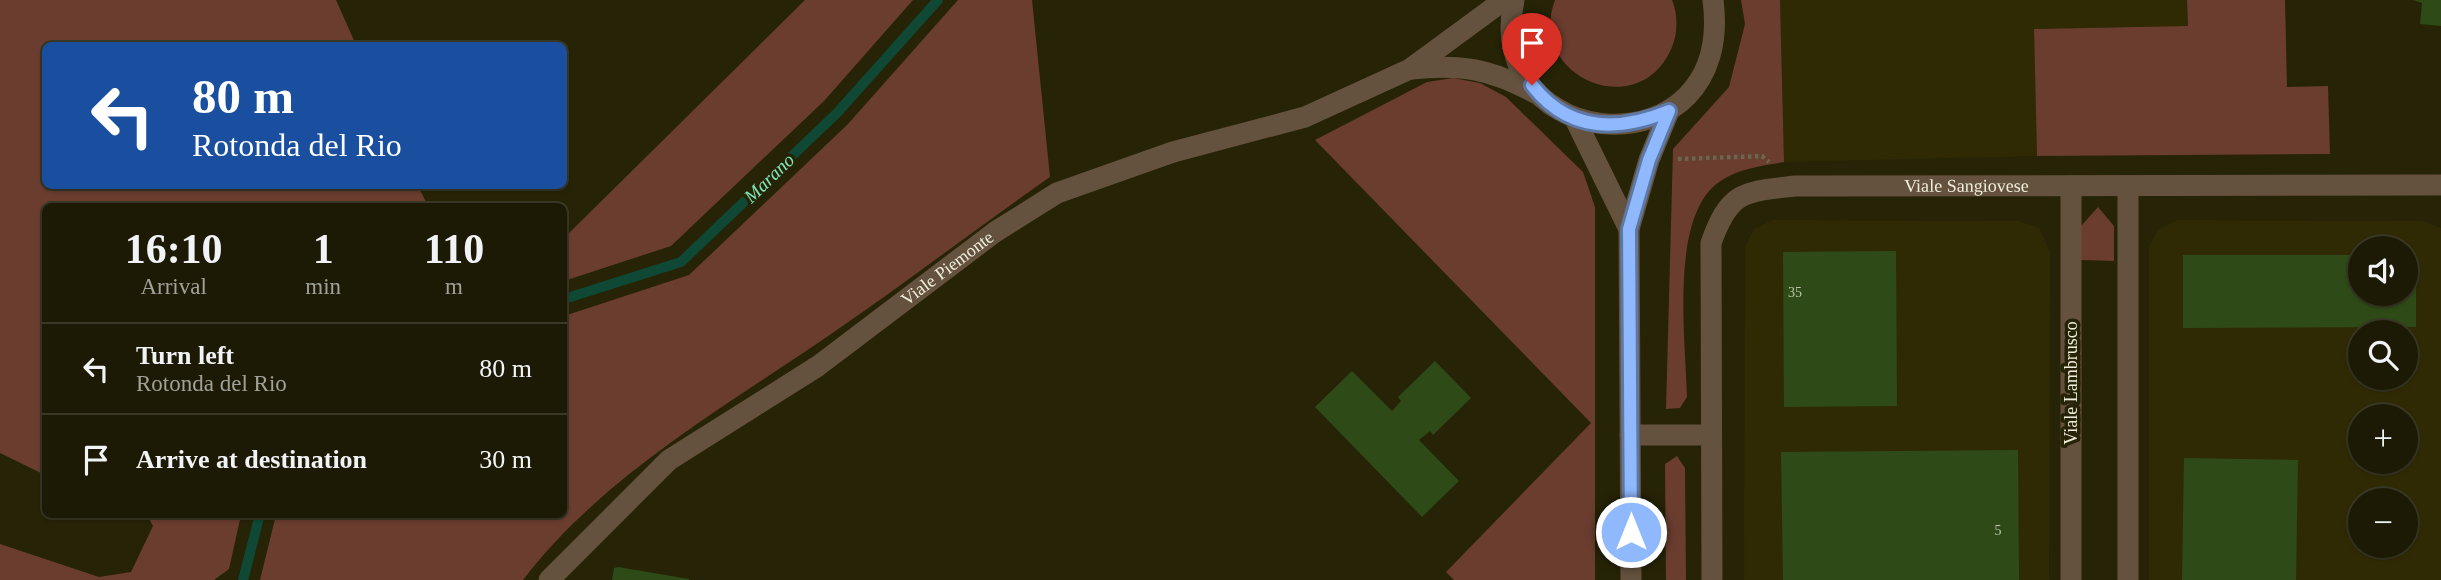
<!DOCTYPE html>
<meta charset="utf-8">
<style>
:root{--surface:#1c1a04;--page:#25230e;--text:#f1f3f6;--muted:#a0a19a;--line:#3a3826}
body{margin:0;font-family:"Times New Roman",serif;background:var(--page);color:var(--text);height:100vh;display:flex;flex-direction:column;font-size:26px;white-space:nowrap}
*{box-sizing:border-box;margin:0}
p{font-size:23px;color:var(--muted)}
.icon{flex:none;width:38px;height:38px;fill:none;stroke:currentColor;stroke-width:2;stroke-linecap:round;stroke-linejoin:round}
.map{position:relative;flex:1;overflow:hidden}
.panel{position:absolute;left:42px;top:203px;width:525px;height:315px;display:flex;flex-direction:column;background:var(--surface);border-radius:10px;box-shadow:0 2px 5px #0004,0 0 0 2px var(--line)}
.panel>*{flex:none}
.guide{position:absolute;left:42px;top:42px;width:525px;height:147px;border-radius:10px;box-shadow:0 2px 5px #0004,0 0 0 2px var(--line);background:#1a4fa0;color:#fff;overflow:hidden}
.controls{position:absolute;left:2348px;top:236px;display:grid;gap:14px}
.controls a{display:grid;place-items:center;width:70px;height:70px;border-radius:50%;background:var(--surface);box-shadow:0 2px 5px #0004,0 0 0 2px var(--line);font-size:35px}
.pin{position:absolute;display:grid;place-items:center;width:60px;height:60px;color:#fff;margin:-72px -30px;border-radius:50% 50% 50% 0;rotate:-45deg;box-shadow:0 0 7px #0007}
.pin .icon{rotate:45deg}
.me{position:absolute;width:77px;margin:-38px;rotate:0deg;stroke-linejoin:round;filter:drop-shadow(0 0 5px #0008)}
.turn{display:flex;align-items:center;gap:24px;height:147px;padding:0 35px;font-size:32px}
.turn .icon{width:91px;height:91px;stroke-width:2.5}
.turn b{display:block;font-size:49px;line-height:60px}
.eta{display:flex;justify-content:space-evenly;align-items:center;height:119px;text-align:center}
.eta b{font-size:42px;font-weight:700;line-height:49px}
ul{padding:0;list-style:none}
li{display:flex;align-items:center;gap:21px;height:91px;padding:0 35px;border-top:2px solid var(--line)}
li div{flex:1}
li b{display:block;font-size:26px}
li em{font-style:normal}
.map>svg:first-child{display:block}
.built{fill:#302a04;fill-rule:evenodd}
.green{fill:#6a3d2f}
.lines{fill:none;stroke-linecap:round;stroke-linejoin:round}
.stream{stroke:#0f4935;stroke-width:10}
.building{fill:#2e4b17}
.path{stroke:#6a674e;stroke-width:4.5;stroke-dasharray:3.5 3.5;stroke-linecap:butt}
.street{stroke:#64523e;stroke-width:21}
.route-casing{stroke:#5d78a4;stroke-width:18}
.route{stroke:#8fb8fd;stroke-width:12}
.labels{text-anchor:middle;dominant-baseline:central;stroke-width:7;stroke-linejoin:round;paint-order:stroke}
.number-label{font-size:14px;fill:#bfc4ab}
.street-label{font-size:18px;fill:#efeddc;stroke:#262306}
.water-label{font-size:19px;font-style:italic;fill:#80e7bc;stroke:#262306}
</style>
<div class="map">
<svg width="2441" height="580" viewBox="0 0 2441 580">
<rect width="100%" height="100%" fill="#262306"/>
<path class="built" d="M1780,0H2187L2188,26L2034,29L2037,156L1784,162Z
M1773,220L2018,221L2039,228L2050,252L2049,580H1744L1745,246L1754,229Z
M2178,220L2423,221L2441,228V580H2149V246L2159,229ZM2361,248H2406V294H2361ZM2361,332H2406V378H2361ZM2361,416H2406V462H2361ZM2361,500H2406V546H2361Z"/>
<path class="green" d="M0,0H336L356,45L46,46V186H418L428,206H46L45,475L0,453Z
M805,0H913L824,101L671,246L564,281V238Z
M958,0H1032L1050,177C977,228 907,282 834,332C728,405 602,476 523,580H260L276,515L564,514V316L689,275L848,124Z
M1555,0H1672C1678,15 1678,32 1672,47C1640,125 1526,77 1555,0Z
M1741,0H1780L1784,162C1763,166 1741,168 1722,180C1668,213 1686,341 1687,397L1680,408L1666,409L1673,149L1729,87L1745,24Z
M2187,0H2285L2287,87L2328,86L2330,154L2037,156L2034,29L2188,26Z
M1453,78L1480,83L1506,97L1583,172L1595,207V580H1454L1446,572L1591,423L1315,140L1427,82Z
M2098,207L2114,226V261L2081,260V226Z
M1677,456L1685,468L1686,580H1666L1665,464Z
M147,515H241L229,569L214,580H0V544L99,577L131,572L153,526Z"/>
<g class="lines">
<path class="stream" d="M564,299L681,262L837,113L938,0
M243,580L260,514"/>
</g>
<path class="building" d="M2413,0H2441V26L2420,24L2422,3Z
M1896,251L1897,406L1784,407L1783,252Z
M2183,255H2361V294H2406V255H2416V327L2183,328Z
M1435,361L1471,398L1433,435L1430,431L1419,440L1459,481L1422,517L1315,407L1352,371L1392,411L1401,401L1398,397Z
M2018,450L2019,580H1783L1781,452Z
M2184,458L2298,460L2296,580H2182Z
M618,567L689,579V580H612L614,568Z"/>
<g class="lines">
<path class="path" d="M1678,159L1762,156L1769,162"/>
<g class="street">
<path d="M1514,0C1481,155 1736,176 1713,0"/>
<path d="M1412,69C1462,64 1491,69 1535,93"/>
<path d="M1575,119L1629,229"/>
<path d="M2071,186V580"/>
<path d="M1630,435H1711"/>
<path id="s1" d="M549,580L669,460L818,366L995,232L1057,193L1173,152L1305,117L1410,69L1504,0"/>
<path d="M1631,580L1629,229L1649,160L1669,111"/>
<path id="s2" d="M1712,580L1711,243C1730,190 1744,192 1795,186L2441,185"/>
<path d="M2128,580V186"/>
</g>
</g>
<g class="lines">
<g class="route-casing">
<path id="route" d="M1532,85C1568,132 1618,132 1669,111L1649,160L1629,229L1631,532"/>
</g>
<use href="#route" class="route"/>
</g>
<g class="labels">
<g class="number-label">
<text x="1795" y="292">35</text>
<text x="1998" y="530">5</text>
</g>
<g class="street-label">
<text stroke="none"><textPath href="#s2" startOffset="620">Viale Sangiovese</textPath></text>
<text stroke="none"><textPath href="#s1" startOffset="508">Viale Piemonte</textPath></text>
<text transform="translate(2071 383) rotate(-90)">Viale Lambrusco</text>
</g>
<g class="water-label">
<text transform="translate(769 178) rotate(-44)">Marano</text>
</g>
</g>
</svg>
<div class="controls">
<a><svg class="icon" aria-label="sound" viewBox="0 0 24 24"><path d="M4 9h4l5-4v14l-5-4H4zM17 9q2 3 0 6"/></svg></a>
<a><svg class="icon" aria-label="search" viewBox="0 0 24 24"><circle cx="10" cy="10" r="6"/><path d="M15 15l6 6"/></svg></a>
<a>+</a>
<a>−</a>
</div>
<div class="pin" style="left:1532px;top:85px;background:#d93025"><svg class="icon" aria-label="arrive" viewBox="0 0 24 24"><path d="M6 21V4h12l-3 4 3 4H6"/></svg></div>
<svg class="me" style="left:1631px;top:532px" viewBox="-20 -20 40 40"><circle r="17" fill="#8fb8fd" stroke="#fff" stroke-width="3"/><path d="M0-11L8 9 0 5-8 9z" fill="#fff"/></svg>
<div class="guide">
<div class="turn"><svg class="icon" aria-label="left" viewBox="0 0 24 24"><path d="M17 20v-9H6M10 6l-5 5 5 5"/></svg><div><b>80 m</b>Rotonda del Rio</div></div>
</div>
<section class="panel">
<div class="eta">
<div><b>16:10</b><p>Arrival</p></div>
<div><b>1</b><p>min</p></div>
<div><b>110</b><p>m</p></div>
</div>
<ul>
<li><svg class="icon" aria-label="left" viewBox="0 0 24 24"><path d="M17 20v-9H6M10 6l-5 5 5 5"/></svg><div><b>Turn left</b><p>Rotonda del Rio</p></div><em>80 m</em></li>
<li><svg class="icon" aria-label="arrive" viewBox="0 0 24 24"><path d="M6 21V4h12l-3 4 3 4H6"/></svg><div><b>Arrive at destination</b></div><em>30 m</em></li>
</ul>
</section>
</div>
